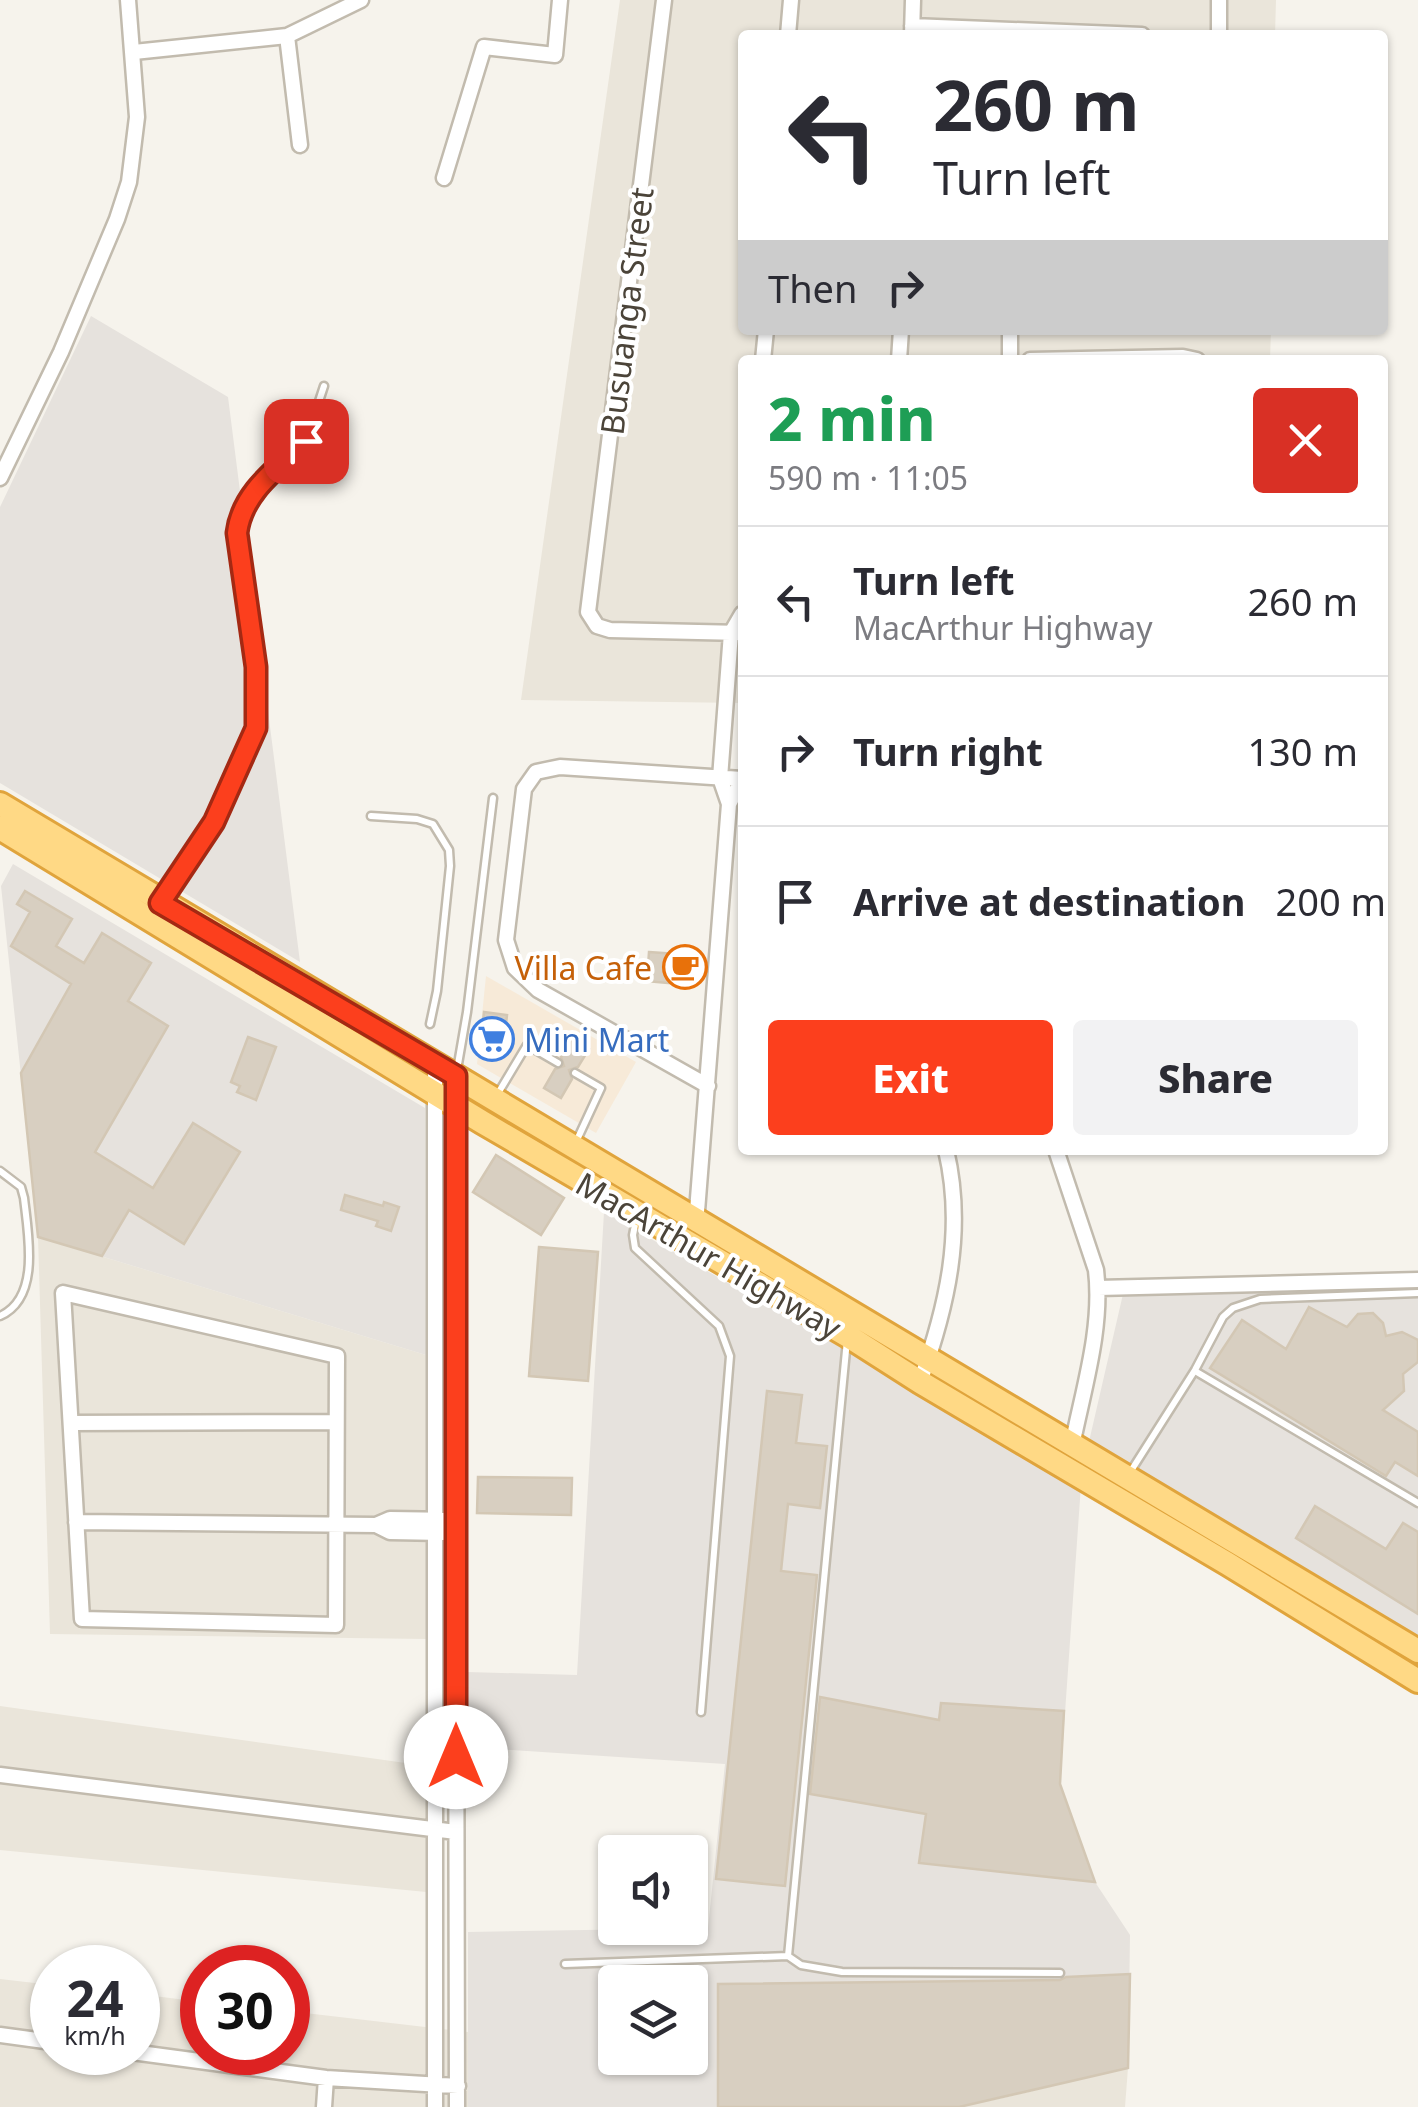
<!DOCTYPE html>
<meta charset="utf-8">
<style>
:root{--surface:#fff;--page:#f2f2f3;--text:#2b2b33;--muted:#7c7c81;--line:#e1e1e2;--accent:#fc3f1d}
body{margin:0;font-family:"Noto Sans",sans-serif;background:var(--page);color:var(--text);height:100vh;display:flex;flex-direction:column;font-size:38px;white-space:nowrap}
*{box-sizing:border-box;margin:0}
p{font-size:32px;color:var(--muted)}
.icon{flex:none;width:55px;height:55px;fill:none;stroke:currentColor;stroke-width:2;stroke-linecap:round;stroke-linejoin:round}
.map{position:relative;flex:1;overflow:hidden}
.sheet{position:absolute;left:738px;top:355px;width:650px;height:800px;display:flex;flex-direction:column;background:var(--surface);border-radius:10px;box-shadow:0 2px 8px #0004}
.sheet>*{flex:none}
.hud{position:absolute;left:738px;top:30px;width:650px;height:305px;border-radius:10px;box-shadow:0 2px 8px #0004;background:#fff;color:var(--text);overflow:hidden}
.buttons{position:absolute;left:598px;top:1835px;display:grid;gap:20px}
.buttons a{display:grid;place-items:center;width:110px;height:110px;border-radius:10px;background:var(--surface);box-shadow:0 2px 8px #0004;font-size:50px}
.speed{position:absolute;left:30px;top:1945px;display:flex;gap:20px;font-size:50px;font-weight:700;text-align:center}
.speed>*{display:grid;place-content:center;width:130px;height:130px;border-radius:50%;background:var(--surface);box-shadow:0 2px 8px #0004;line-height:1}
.speed small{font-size:25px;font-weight:400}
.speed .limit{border:15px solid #d22;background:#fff;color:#111}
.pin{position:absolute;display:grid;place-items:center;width:85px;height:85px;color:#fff;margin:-42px;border-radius:20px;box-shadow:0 5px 15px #0006}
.me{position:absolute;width:110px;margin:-55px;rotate:0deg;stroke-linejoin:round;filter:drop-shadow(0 0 8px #0008)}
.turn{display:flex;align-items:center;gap:35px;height:210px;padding:0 30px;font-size:45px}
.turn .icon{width:130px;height:130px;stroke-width:2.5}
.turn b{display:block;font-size:70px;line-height:85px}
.then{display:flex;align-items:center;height:95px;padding:0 30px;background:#0003;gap:20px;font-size:38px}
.round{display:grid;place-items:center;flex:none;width:105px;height:105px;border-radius:10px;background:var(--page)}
.headline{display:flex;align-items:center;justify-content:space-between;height:170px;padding:0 30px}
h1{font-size:60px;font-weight:800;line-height:75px;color:#1e9e55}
.primary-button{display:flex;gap:20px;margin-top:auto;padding:20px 30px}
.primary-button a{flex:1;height:115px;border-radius:10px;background:var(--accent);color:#fff;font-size:40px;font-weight:800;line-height:115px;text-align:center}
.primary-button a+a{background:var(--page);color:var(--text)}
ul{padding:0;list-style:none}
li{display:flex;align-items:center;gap:30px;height:150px;padding:0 30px;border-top:2px solid var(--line)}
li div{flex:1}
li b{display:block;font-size:38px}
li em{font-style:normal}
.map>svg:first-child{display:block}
.residential{fill:#eae5da}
.commercial{fill:#f7ead8}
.industrial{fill:#e6e2dd;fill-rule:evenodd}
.building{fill:#d8cfc1;stroke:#d3c7b4;stroke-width:2.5}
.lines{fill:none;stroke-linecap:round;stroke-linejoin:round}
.service-casing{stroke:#c2bbae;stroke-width:11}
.minor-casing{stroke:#c2bbae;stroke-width:19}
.trunk-casing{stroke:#e0a43c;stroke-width:28}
.service{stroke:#fff;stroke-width:6}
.minor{stroke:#fff;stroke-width:14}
.trunk{stroke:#ffd985;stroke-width:22}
.route-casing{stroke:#a42913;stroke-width:25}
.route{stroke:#fc3f1d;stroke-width:18}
.labels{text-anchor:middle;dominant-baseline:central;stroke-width:8;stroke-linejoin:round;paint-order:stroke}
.street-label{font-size:32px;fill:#4b4439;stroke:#fff}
.food-label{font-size:32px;fill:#c56008;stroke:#fff;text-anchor:end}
.shop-label{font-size:32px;fill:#366cbe;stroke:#fff;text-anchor:start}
</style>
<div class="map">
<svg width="1418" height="2107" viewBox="0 0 1418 2107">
<rect width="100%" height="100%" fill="#f6f3ec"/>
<path class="residential" d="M620,0H1276L1275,35H742V330H1271L1270,360H742V703L521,700Z
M38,1237L426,1355L427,1639L50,1634Z
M0,1706L427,1766L426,1892L0,1850Z
M0,1979L52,1985V2052H138V1994L202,2002V2052H288V2011L468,2032V2107H0Z
M1128,2068L1125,2107H959L1003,2098Z"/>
<path class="commercial" d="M486,976L636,1062L596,1133L477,1064Z"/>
<path class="industrial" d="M91,316L228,397L300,962L0,783V507Z
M13,864L425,1108L426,1355L38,1237L1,886Z
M604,1212L1081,1485L1060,1784L1095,1882L1130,1935L1128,2068L959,2107H468V1932L708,1928L725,1764L466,1747L467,1672L577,1675ZM615,1982H690V2058H615Z
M1418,1285V1636L1088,1446L1123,1294Z"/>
<path class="building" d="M25,891L72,919L56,946L84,963L102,933L151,963L128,1001L168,1026L95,1152L153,1188L193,1123L240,1152L184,1244L129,1210L102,1256L38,1237L21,1073L71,984L11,946L30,912L17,904Z
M649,952L691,955L689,985L647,981Z
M484,1012L507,1015L503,1051L480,1048Z
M248,1037L276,1047L256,1100L237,1092L240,1086L231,1082Z
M572,1039L589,1049L578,1067L569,1070L572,1079L561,1098L544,1088L555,1069L564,1066L561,1057Z
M496,1155L564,1198L541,1235L473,1192Z
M345,1195L383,1206L384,1202L399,1207L391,1231L376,1226L378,1221L341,1210Z
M539,1247L598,1252L588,1381L529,1376Z
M1309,1307L1347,1327L1358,1314L1373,1313L1383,1323L1386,1336L1402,1332L1418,1340V1362L1403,1374L1404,1391L1383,1410L1418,1432V1476L1395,1462L1386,1476L1210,1368L1242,1320L1286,1349Z
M767,1391L802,1395L796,1443L827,1446L820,1508L788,1504L781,1571L817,1575L785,1886L716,1879Z
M478,1477L572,1478L571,1515L477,1513Z
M1315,1506L1386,1549L1403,1523L1418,1532V1614L1296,1538Z
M820,1697L939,1720L941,1703L1064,1711L1060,1784L1095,1882L919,1863L926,1814L810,1794Z
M1130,1974L1128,2068L959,2107H718V1984L1060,1980L1066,1977Z"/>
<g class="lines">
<g class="service-casing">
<path id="service" d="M371,816L417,819L433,824L449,850L450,866L437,991L430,1024
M166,895L213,822L256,729V667L237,533L239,522L264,479L306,441L324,386
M457,1070L467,1012L493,798
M575,1073L601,1088L576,1142
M497,1095L527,1045L558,1063
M0,1171L21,1187L24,1198C28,1234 41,1298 0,1316
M636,1220L633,1235L635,1248L719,1326L730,1356L701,1712
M1195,1371L1418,1503
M1129,1474L1195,1370L1223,1317L1233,1308L1260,1299L1418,1293
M788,1956L847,1340
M565,1964L788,1956L801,1965L842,1972L1060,1973"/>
</g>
<g class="minor-casing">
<path id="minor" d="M664,0L588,612L597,626L610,630L742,633
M912,26L1142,35
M912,34L913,0
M788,35L791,0
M1219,35V0
M287,36L300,145
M134,52L287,36L361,0
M444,178L484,47L555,55L560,0
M763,360L766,330
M899,360L901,330
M1010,360V330
M1030,360L1183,357L1197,360
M0,478L61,352L117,219L129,182L137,117L128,0
M729,804L720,778L731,633L742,614
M435,1064V2107
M455,1077L457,2107
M708,1086L538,990L515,968L506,940L524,789L536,772L560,767L742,779
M1056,1150L1096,1270C1103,1328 1083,1390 1072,1446
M696,1224L729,804L742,780
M1098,1288L1418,1280
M63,1293L337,1356L336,1625L82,1619Z
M920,1382C947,1307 965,1230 946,1150
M71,1423L336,1422
M76,1522L376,1525L390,1519L455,1520
M376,1525L390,1532L443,1533
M0,1775L456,1832
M0,2035L52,2042
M132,2052L326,2078L458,2086
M324,2107L326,2078"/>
</g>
<g class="trunk-casing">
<path id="trunk" d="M0,804L1418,1651
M0,828L482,1122L848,1336L920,1382L1228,1564L1418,1681"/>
</g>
<use href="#service" class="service"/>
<use href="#minor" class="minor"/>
<use href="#trunk" class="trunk"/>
</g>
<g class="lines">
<g class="route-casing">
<path id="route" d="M306,441C278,468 242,492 237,533L256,667V728L214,822L160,903L456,1076V1757"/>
</g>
<use href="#route" class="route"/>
</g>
<defs>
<g id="cafe-ring" transform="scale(2.25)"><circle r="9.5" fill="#fff" stroke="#e8710a" stroke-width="1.5"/><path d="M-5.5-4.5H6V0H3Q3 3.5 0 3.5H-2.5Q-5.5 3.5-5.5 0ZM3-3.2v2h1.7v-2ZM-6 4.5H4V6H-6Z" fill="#e8710a"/></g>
<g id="supermarket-ring" transform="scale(2.25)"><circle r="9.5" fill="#fff" stroke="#3f7fe0" stroke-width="1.5"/><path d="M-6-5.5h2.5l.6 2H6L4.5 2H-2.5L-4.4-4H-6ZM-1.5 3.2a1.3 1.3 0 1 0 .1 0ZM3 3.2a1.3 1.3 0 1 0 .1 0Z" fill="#3f7fe0"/></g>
</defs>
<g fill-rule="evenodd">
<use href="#cafe-ring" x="685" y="967"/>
<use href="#supermarket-ring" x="492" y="1039"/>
</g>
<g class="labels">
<g class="street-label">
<text transform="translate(626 311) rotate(-83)">Busuanga Street</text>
<text transform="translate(709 1255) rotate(30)">MacArthur Highway</text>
</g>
<g class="food-label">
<text x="652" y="967">Villa Cafe</text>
</g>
<g class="shop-label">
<text x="524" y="1039">Mini Mart</text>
</g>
</g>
</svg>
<div class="buttons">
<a><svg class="icon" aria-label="sound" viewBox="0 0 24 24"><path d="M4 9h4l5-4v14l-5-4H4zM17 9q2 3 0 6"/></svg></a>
<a><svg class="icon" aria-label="layers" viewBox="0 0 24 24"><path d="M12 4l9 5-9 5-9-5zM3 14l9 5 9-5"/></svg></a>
</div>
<div class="speed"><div>24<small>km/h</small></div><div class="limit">30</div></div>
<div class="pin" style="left:306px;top:441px;background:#d93025"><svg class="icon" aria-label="arrive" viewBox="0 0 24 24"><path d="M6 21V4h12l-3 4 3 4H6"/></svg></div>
<svg class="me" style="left:456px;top:1757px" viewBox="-20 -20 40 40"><circle r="19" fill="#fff"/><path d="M0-13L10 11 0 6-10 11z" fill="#fc3f1d"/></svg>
<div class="hud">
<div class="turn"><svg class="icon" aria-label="left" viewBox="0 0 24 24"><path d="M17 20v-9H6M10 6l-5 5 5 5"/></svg><div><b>260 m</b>Turn left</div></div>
<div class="then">Then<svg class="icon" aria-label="right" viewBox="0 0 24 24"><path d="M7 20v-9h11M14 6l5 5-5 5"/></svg></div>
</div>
<section class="sheet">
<div class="headline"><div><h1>2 min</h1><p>590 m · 11:05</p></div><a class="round" style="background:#d93025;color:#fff"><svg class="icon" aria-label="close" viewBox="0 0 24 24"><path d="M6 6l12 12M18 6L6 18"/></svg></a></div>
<ul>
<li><svg class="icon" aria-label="left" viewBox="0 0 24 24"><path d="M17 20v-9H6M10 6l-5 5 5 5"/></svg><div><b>Turn left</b><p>MacArthur Highway</p></div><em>260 m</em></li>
<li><svg class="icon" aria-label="right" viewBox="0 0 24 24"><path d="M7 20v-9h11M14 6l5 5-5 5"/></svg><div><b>Turn right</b></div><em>130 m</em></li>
<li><svg class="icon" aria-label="arrive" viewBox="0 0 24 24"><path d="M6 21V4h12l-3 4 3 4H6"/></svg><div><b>Arrive at destination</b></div><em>200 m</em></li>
</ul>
<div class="primary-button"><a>Exit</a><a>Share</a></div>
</section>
</div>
